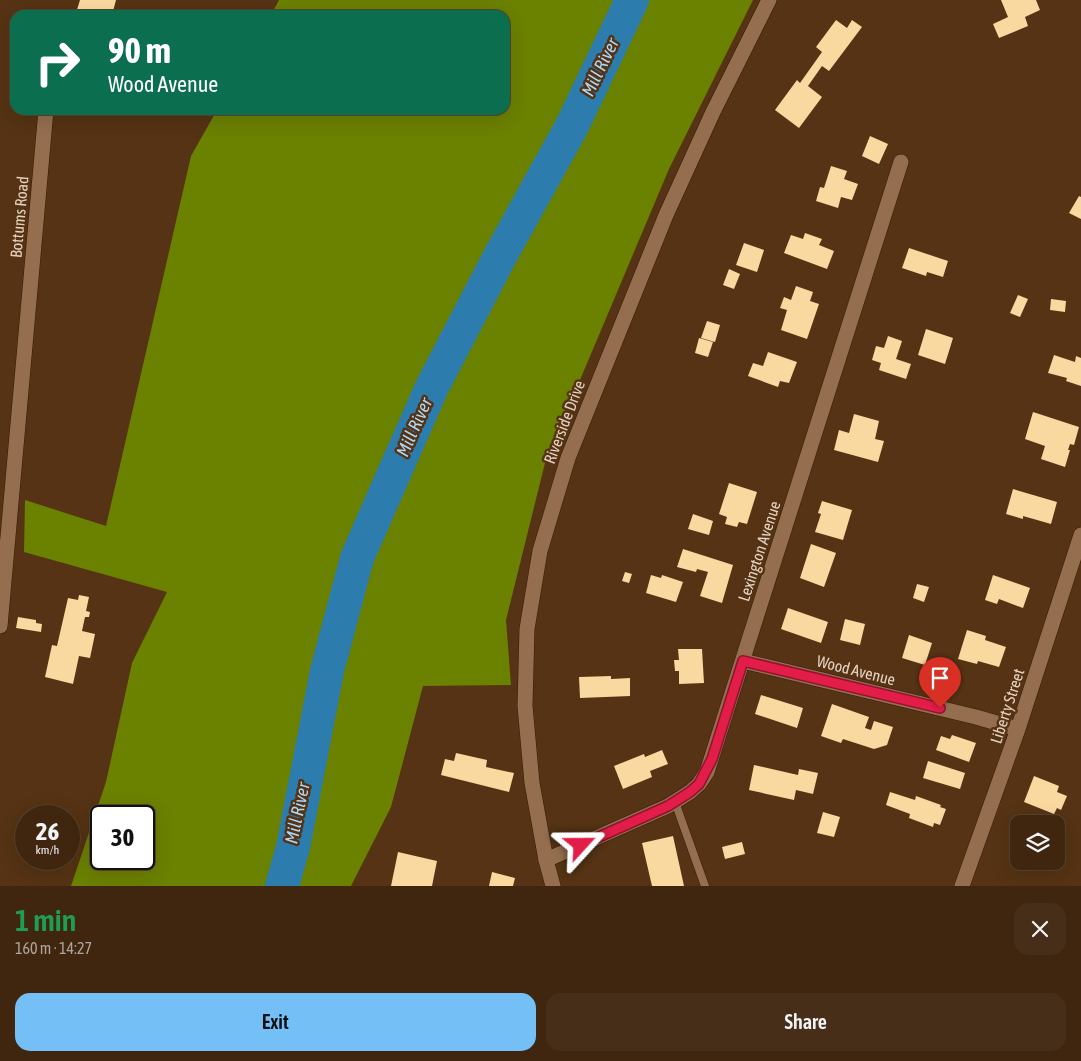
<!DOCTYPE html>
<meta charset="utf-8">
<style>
:root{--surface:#40260f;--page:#472e18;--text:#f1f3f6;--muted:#aea59e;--line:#59432f;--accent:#74c0f6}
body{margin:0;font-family:"Asap Condensed",sans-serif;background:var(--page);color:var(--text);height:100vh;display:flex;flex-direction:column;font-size:19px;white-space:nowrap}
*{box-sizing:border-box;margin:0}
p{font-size:16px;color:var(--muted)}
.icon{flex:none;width:28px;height:28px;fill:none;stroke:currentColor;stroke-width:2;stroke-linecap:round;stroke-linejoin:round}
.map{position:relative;height:886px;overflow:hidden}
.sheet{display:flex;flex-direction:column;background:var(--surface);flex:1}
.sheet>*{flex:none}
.banner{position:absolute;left:10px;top:10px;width:500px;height:105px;border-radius:15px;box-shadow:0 5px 20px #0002,0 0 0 1px var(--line);background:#0b6e4f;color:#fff;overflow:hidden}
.tools{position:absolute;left:1010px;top:815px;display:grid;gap:10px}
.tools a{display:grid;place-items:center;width:55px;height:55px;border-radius:10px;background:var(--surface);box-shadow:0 5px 20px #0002,0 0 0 1px var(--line);font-size:25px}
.speed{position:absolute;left:15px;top:805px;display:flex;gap:10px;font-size:25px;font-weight:700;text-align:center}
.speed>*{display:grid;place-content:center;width:65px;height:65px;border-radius:50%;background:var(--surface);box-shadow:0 5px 20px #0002,0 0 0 1px var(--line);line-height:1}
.speed small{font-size:12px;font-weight:400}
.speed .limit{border:2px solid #111;border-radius:8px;background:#fff;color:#111}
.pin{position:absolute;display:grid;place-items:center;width:42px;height:42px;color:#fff;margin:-51px -21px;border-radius:50% 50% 50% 0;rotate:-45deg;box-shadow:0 0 5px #0007}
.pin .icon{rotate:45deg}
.me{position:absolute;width:55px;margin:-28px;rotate:66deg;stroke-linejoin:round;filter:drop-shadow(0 0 4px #0008)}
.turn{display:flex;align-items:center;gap:18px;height:105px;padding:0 15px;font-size:22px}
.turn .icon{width:65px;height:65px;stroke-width:2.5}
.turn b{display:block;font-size:35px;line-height:42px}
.round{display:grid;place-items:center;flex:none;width:52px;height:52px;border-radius:15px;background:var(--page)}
.summary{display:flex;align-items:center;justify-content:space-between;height:85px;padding:0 15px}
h1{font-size:30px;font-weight:600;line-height:38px;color:#1e9e55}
.action{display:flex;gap:10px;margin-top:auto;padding:10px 15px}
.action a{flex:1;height:58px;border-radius:15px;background:var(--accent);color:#111;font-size:20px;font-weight:600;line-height:58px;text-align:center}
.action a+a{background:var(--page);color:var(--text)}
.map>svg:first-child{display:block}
.forest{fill:#6b8100;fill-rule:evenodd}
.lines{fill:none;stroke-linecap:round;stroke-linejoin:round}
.river{stroke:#2c7cae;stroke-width:34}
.building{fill:#fad9a0}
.lane-casing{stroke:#351c05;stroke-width:9}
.street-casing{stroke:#351c05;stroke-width:16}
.secondary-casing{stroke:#351c05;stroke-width:16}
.lane{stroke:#946e4f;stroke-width:8}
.street{stroke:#946e4f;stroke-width:15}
.secondary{stroke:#946e4f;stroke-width:15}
.route-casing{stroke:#92132f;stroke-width:12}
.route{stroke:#e11d48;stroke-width:9}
.labels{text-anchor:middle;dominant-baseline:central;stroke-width:5;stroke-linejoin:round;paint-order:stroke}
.street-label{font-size:16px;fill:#e7d2c1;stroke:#553314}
.water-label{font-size:18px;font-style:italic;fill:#acd9fb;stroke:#553314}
</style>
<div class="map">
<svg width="1081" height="886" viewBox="0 0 1081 886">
<rect width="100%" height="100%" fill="#553314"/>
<path class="forest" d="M279,0H753L669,169L545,463L506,620L511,685L423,686L391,807L351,886H71L106,782L132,663L167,592L24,552L25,500L106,526L191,156L217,110H505V15H271ZM101,816H144V859H101Z"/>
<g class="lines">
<path class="river" d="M282,886L293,847L327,671L357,558L432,387L499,258L572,126L632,0"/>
</g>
<path class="building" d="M80,0H116L112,15H83L76,13Z
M1001,0H1036L1040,10L1025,17L1028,26L999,38L993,24L1008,17Z
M836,20L847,28L852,20L862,27L829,71L822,66L808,86L822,97L799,128L775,110L797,80L800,83L822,52L816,47Z
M870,136L888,144L879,164L862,156Z
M831,166L847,171L844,179L858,184L852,200L841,197L838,208L816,201L820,187L824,188Z
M1079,196L1081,197V219L1069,213Z
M805,233L822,239L819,245L834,251L827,269L784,253L791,235L803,239Z
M744,243L764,250L757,272L736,265Z
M909,248L948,261L943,277L927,272L926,276L902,268Z
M729,269L740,274L734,289L723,285Z
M796,286L813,292L810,301L819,304L807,339L781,330L787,310L780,308L784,297L791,300Z
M1018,295L1028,299L1020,317L1010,313Z
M1051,299L1066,301L1065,312L1050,310Z
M707,321L720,325L715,342L701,338Z
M926,329L953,338L945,364L918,355Z
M888,336L902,341L896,359L911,364L906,379L879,370L881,363L872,360L876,346L884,348Z
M699,338L713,342L708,357L695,353Z
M768,352L797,362L789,383L780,381L778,387L748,376L753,363L763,366Z
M1054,355L1075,362L1076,356L1081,358V386L1066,381L1067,378L1048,373Z
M1033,412L1079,427L1074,445L1070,444L1068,450H1070L1065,467L1041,459L1045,446L1025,439Z
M854,414L879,421L875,439L884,441L878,462L834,450L839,430L849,433Z
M729,483L757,492L747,524L739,522L737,527L725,524L727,517L719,514Z
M1013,489L1057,502L1051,524L1023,516V519L1006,514Z
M822,501L852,510L843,540L815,532L821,514L818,513Z
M693,514L713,521L709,535L688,529Z
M811,544L836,553L824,587L800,578Z
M683,549L733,565L722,603L700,596L708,572L697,569L696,572L677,567Z
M625,572L632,574L629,583L622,581Z
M651,575L661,578L662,575L683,582L676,602L646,593Z
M993,575L1030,588L1023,608L999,599L997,604L985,600Z
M917,584L929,587L924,602L913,598Z
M79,595L89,597L86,611L90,612L89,617H85L82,631L95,634L90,658L79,656L73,684L45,677L52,645L57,646L68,598L78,600Z
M788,608L828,622L821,643L781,629Z
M18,617L36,620V623L42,624L41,632L16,628Z
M845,619L865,624L860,645L840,640Z
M967,630L986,636L985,640L1006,647L999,667L978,661L977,664L958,659Z
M909,635L932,643L925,665L902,658Z
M678,649H702L704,683L679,684V671H675L674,660H679Z
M611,676V679L630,678V696L580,698L579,677Z
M761,695L803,708L797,728L755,714Z
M832,704L869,717L865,728L871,730L874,721L893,727L887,745L874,749L843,739L841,743L821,736Z
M952,735L976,743L969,762L936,750L941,736L950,739Z
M662,750L668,764L650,771L652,777L623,789L614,766L644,754L645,757Z
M456,753L487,760L486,767L514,773L509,792L441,775L445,759L454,761Z
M928,761L965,773L960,789L923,778Z
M754,765L798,775L799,769L818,773L813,794L796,790L794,800L749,790Z
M1034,776L1059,786L1057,792L1067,796L1061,810L1057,808L1054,814L1024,802Z
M890,792L915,800L916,796L941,805L940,807L946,809L940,825L934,823L933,827L909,818L910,814L886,805Z
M823,812L840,817L834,837L817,833Z
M673,836L684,886H652L642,843Z
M1019,836V855L1012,852Z
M742,842L745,854L725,859L722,847Z
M398,852L437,861L432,886H391Z
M1030,861H1046L1043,868L1029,863Z
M492,872L515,878L513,886H489Z"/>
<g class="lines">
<g class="lane-casing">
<path id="lane" d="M675,802L705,886"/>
</g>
<g class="street-casing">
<path id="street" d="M0,626L46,110
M743,661L976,717L1018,729
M546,860L668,806L690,792L699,784L707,772L901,162
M962,886L1018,729L1081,535"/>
</g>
<g class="secondary-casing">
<path id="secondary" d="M553,886L546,860L532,783L525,706L527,629L540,551L568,458L666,215L713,112L769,0"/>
</g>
<use href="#lane" class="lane"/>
<use href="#street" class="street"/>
<use href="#secondary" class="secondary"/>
</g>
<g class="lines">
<g class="route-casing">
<path id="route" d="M581,845L668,806L690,792L699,784L712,759L743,661L940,708"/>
</g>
<use href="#route" class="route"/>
</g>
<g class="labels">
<g class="street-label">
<text transform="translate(19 217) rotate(-85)">Bottums Road</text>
<text transform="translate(564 422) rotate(-69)">Riverside Drive</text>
<text transform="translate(759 551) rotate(-72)">Lexington Avenue</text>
<text transform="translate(856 670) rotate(14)">Wood Avenue</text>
<text transform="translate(1007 706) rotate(-72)">Liberty Street</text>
</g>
<g class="water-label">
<text transform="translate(600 67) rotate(-64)">Mill River</text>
<text transform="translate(414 427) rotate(-66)">Mill River</text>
<text transform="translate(297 813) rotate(-78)">Mill River</text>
</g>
</g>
</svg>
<div class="tools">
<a><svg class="icon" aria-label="layers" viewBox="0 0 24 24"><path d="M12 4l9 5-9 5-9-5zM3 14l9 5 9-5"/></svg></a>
</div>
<div class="speed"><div>26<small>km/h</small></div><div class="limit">30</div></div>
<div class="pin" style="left:940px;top:708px;background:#d93025"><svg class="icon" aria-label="arrive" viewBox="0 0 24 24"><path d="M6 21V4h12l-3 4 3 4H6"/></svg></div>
<svg class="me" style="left:581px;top:845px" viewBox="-20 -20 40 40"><path d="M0-17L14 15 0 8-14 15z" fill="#e11d48" stroke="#fff" stroke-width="4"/></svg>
<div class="banner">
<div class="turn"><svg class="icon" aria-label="right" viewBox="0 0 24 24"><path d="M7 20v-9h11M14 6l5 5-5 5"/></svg><div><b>90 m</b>Wood Avenue</div></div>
</div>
</div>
<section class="sheet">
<div class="summary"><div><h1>1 min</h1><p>160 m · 14:27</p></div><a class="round"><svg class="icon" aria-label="close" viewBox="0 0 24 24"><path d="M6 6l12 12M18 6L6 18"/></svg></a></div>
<div class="action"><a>Exit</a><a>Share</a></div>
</section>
